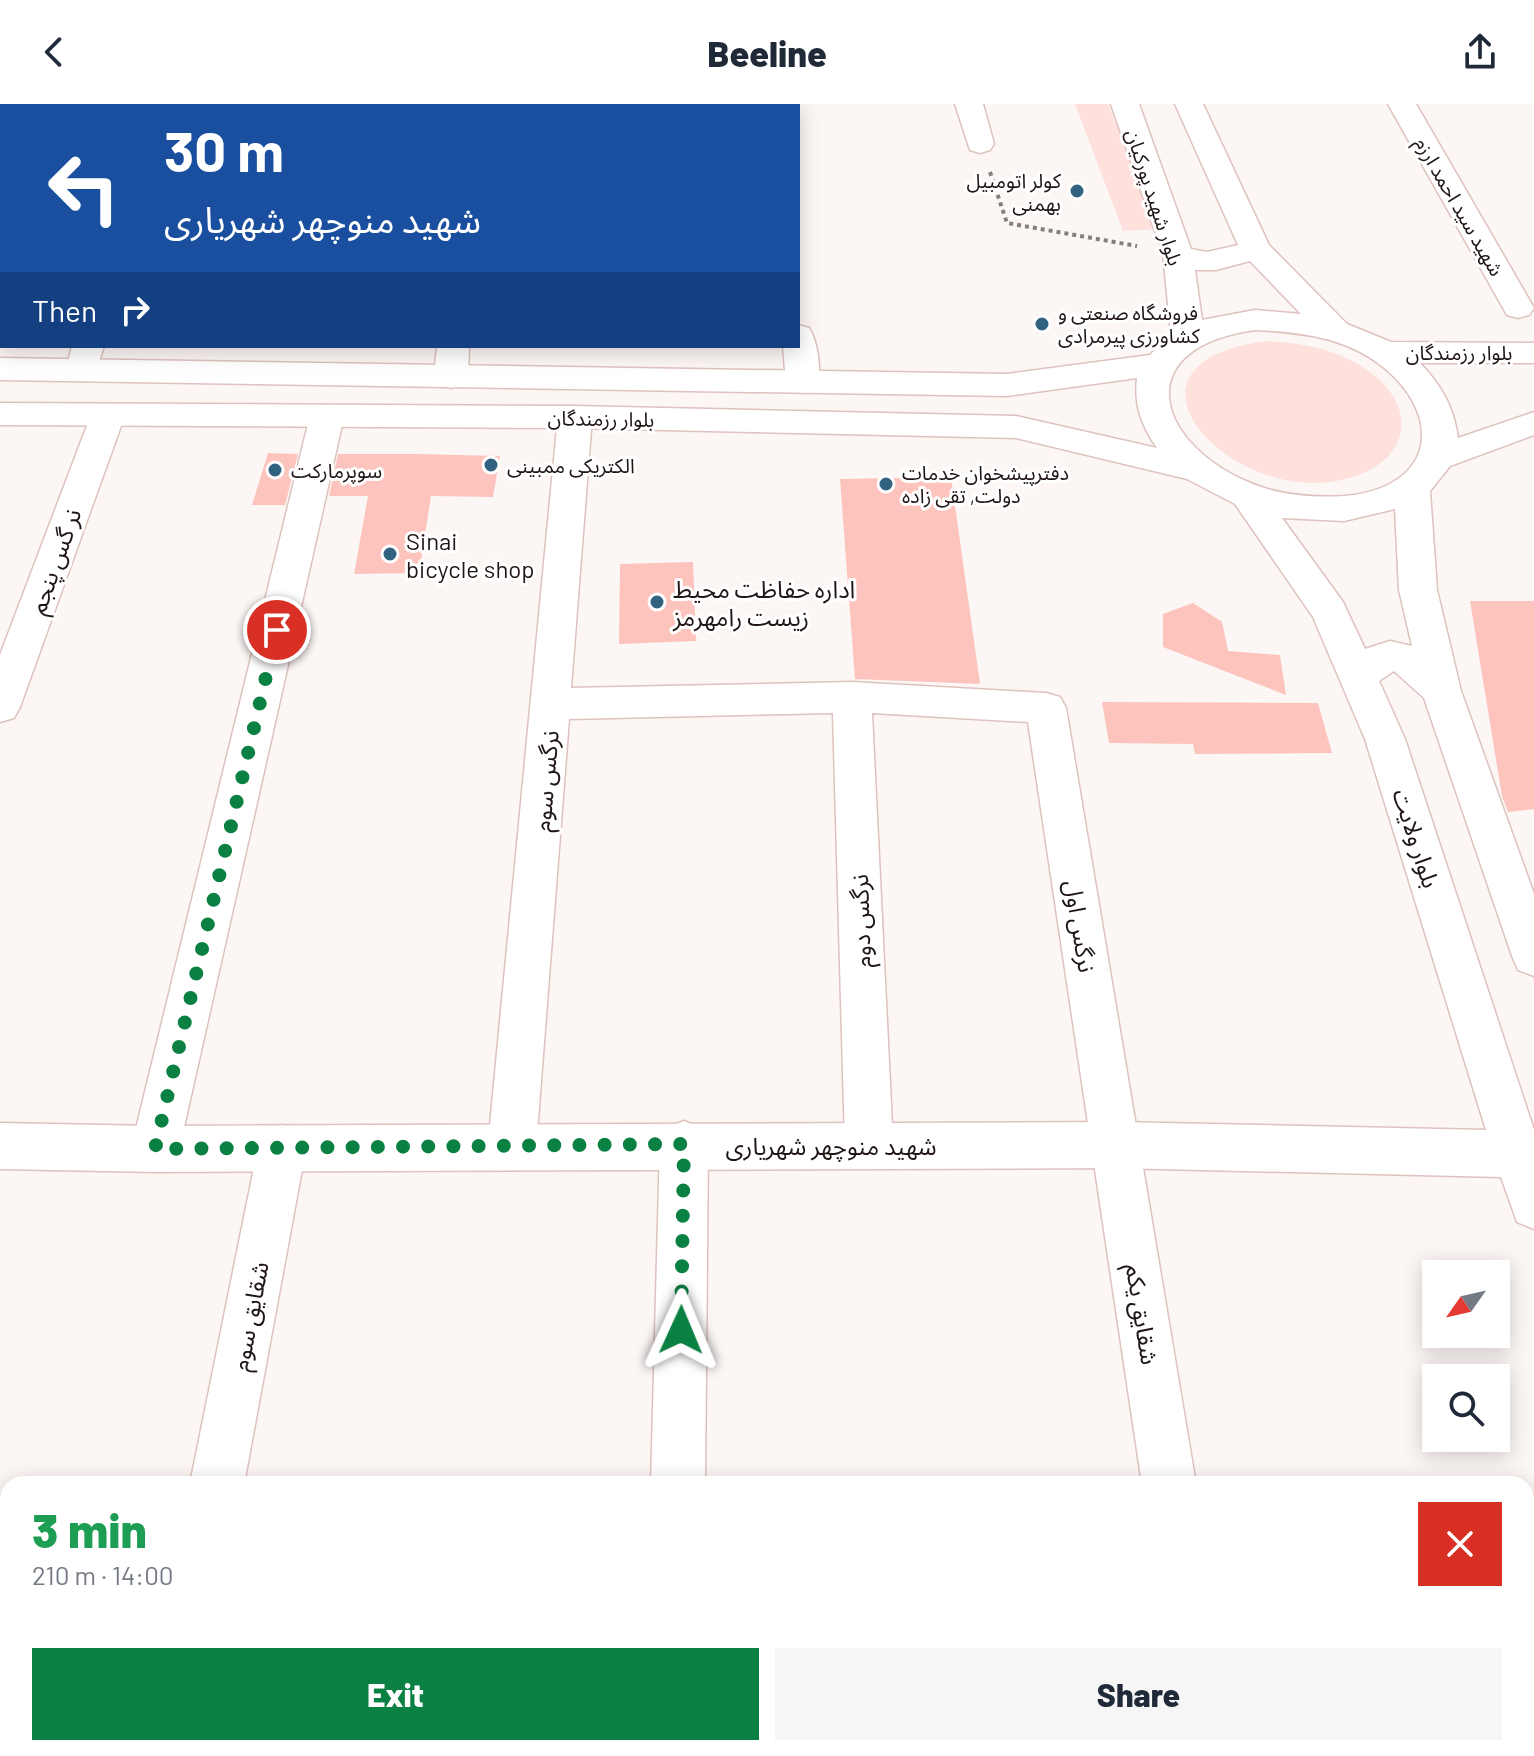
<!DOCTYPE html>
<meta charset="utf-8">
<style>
:root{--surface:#fff;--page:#f6f6f7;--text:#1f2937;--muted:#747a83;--accent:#0b8043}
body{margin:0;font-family:Barlow,"Noto Sans Arabic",sans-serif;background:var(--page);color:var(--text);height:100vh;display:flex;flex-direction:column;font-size:30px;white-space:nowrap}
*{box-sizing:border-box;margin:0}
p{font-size:26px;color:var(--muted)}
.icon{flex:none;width:44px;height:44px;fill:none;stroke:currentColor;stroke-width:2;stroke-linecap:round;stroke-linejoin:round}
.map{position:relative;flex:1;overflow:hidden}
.side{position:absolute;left:0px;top:1372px;width:1534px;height:280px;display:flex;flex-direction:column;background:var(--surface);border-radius:24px 24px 0 0;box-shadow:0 4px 20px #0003}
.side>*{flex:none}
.banner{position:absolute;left:0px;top:0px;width:800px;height:244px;box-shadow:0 4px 20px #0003;background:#1a4fa0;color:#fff;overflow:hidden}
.needle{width:52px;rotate:236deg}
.controls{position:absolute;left:1422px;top:1156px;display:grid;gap:16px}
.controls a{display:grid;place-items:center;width:88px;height:88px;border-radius:0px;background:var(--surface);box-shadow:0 4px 20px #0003;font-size:40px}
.pin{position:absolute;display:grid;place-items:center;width:68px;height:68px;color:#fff;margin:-34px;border:4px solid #fff;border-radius:50%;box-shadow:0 2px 8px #0007}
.me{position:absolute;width:88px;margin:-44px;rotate:1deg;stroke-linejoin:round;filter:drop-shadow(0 0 6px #0008)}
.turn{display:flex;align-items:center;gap:28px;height:168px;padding:0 32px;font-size:36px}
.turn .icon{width:104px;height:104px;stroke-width:2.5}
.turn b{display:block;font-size:56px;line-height:68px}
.then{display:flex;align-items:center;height:76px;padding:0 32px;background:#0003;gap:16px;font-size:30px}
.round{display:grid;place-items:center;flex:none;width:84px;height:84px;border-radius:0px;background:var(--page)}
.headline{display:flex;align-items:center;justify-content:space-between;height:136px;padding:0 32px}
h1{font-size:48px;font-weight:800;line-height:60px;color:#1e9e55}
.action{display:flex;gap:16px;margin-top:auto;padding:16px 32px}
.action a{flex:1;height:92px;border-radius:0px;background:var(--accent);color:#fff;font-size:32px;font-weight:800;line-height:92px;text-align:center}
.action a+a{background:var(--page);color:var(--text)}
header{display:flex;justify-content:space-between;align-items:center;height:104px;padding:0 32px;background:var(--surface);font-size:36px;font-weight:800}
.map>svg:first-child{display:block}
.green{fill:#fee1dd}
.building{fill:#fdc4bd}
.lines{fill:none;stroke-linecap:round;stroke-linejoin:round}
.street-casing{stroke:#dec2be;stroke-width:3}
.secondary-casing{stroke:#dec2be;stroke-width:3}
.path{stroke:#877f7e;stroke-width:4;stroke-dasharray:4 4;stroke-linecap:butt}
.street{fill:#fff;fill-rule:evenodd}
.secondary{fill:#fff;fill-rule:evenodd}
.route{stroke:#0b8043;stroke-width:14;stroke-dasharray:0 25.2}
.poi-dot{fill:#316380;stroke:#fff;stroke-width:3}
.labels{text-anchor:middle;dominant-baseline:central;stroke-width:6;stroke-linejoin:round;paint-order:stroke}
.far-poi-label{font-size:20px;fill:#201615;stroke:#fff;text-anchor:start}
.far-street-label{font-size:20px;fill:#201615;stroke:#fff}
.poi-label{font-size:24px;fill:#201615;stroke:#fff;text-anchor:start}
.street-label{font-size:24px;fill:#201615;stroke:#fff}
</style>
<header><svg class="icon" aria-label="back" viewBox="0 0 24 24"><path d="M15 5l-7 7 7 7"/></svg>Beeline<svg class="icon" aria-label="share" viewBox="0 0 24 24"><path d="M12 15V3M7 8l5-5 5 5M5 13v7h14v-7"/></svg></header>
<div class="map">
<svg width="1534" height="1652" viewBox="0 0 1534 1652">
<rect width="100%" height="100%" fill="#fcf6f5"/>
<path class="green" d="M1075,0H1108L1158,125L1123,127Z
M1268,237C1301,239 1332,244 1361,262C1423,300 1412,361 1341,376C1230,401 1095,258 1268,237Z"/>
<path class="building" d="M268,349L298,350L285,401H252Z
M338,350H418L500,352L493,393L431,392L419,469L354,470L368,392H329Z
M951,373L980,580L855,575L840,375Z
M693,458L696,537L619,540L620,460Z
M1470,497H1534V705L1508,708L1502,692Z
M1193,499L1222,518L1228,547L1280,551L1286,591L1163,543V510Z
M1102,598L1318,599L1332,649L1195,650L1193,640L1109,639Z"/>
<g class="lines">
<g class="street-casing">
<path id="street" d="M131,0H159L130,2Z
M453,0H481V2H453Z
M955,0H983L994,40L990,46L980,49L970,46Z
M1388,0H1416L1534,204L1529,211L1518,214L1507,211Z
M798,221L809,224C818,237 823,272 815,286L803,289L791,286L786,278L783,242H798Z
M72,242H104L94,274L82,277L70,274L66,266Z
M437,242H469L468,273L463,281L451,284L439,281L434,273Z
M108,300L120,303L125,311L20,603L14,614L0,618V551L91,311L96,303Z
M327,301L339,304L344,312L179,1045L172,1061L155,1068L138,1061L131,1045L310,312L315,304Z
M575,302L587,305L592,313L571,584L852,578L1046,589L1060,593L1066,604L1196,1380H1142L1028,618L872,609L893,1041L886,1057L869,1064L852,1057L845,1041L833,609L569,615L536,1042L529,1058L512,1065L495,1058L488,1042L558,313L563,305Z
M684,1017L701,1024L708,1040L705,1380H651L660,1040L667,1024Z
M282,1021L299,1028L306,1044L244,1380H190L258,1044L265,1028Z
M135,1644H195L193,1652H133Z
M643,1644H703V1652H643Z
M1179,1644H1239L1240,1652H1180Z"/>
</g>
<g class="secondary-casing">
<path id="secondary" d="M1111,0H1139L1191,145L1207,148L1238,141L1175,0H1203L1269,141L1347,220L1391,238L1534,239V259H1420C1441,281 1454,303 1458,334L1534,308V331L1450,362L1430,387L1437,486L1461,587L1534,790V872L1518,866L1512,852L1424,594L1394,567L1379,577L1405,635L1534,1026V1125L1517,1118L1501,1073L1117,1064L155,1068L0,1065V1019L155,1022L1117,1018L1486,1026L1365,635L1313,513L1235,400L1187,375L1016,334L575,324L0,321V299L575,302L1016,312L1157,344C1141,321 1134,301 1137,274L1007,292L0,276V254L1007,270L1150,251L1171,230L1163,150ZM1250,157L1301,210L1255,206L1202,216L1195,166H1216ZM1255,226C1295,228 1337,232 1372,255C1445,304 1440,384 1344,392C1311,394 1278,391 1248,378C1152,336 1131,243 1255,226ZM1395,405L1399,486L1412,542L1390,537L1365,545L1343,498L1282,414L1344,417Z"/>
</g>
<path class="path" d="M990,68L1007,119L1137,142"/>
<use href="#street" class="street"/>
<use href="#secondary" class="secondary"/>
</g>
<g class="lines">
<path class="route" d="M277,526L155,1045L684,1040L681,1226"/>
</g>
<g class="poi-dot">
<circle cx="1077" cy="87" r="8"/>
<circle cx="1042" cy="220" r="8"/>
<circle cx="491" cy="361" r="8"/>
<circle cx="275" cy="366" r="8"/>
<circle cx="886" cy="380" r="8"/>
<circle cx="390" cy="450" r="8"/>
<circle cx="657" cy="498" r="8"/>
</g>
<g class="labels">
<g class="far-poi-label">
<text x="1061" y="76" text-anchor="end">کولر اتومبیل<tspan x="1061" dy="23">بهمنی</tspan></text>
<text x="1058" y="208">فروشگاه صنعتی و<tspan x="1058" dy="23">کشاورزی پیرمرادی</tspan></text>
<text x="507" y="361">الکتریکی ممبینی</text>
<text x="291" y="366">سوپرمارکت</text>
<text x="902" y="368">دفترپیشخوان خدمات<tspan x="902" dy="23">دولت, تقی زاده</tspan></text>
</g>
<g class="far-street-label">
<text transform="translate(1155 93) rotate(72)">بلوار شهید پورکیان</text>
<text transform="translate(1460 102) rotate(60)">شهید سید احمد ارزم</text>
<text x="1459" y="248">بلوار رزمندگان</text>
<text transform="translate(601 314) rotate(1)">بلوار رزمندگان</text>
</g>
<g class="poi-label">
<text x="406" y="436">Sinai<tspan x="406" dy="28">bicycle shop</tspan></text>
<text x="673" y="484">اداره حفاظت محیط<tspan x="673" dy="28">زیست رامهرمز</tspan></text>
</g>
<g class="street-label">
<text transform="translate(54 457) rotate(-70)">نر گس پنجم</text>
<text transform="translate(545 677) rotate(-85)">نرگس سوم</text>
<text transform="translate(1417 734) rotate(72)">بلوار ولایت</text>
<text transform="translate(860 817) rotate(-92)">نرگس دوم</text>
<text transform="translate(1081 822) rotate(81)">نرگس اول</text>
<text x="831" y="1041">شهید منوچهر شهریاری</text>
<text transform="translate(1143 1210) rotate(81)">شقایق یکم</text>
<text transform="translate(249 1212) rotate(-79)">شقایق سوم</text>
</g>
</g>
</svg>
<div class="controls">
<a><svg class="needle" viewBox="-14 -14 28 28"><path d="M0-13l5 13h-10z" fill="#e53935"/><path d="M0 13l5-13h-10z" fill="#747a83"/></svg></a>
<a><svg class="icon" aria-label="search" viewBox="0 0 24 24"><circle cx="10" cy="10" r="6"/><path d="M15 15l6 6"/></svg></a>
</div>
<div class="pin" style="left:277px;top:526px;background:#d93025"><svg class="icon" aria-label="arrive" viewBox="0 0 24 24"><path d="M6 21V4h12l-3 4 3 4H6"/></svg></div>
<svg class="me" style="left:681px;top:1226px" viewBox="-20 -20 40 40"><path d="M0-17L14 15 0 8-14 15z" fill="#0b8043" stroke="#fff" stroke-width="4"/></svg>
<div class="banner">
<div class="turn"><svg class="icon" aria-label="left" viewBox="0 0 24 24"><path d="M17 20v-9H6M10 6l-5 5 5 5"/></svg><div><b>30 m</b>شهید منوچهر شهریاری</div></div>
<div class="then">Then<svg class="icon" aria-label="right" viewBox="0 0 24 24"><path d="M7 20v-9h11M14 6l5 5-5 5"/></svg></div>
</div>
<section class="side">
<div class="headline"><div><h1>3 min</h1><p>210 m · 14:00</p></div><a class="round" style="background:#d93025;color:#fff"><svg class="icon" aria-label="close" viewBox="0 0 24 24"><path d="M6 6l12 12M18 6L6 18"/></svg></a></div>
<div class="action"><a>Exit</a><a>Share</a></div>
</section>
</div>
